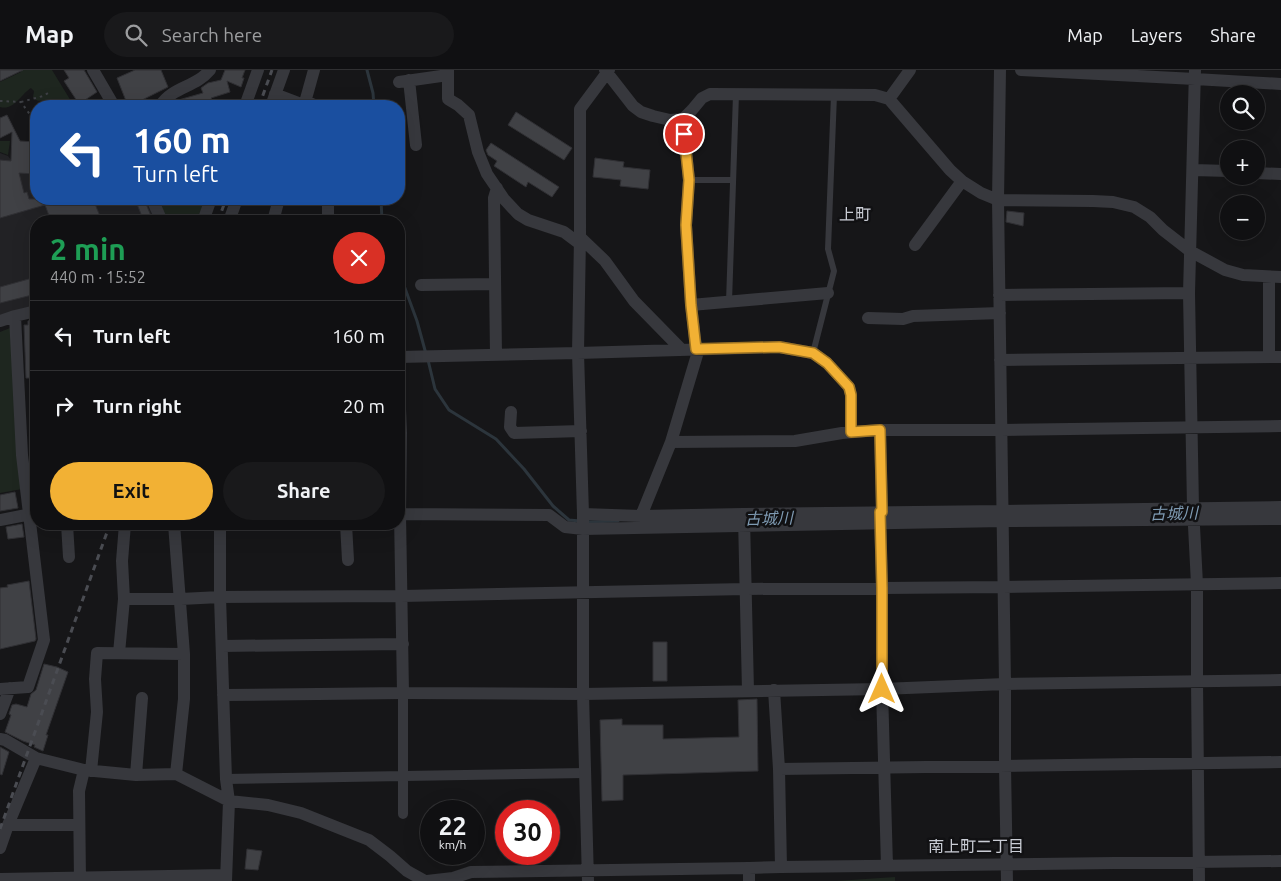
<!DOCTYPE html>
<meta charset="utf-8">
<style>
:root{--surface:#101012;--page:#19191b;--text:#f1f3f6;--muted:#9c9d9f;--line:#303032;--accent:#f2b134}
body{margin:0;font-family:Ubuntu,"Noto Sans JP",sans-serif;background:var(--page);color:var(--text);height:100vh;display:flex;flex-direction:column;font-size:19px;white-space:nowrap}
*{box-sizing:border-box;margin:0}
p{font-size:16px;color:var(--muted)}
.icon{flex:none;width:28px;height:28px;fill:none;stroke:currentColor;stroke-width:2;stroke-linecap:round;stroke-linejoin:round}
.map{position:relative;flex:1;overflow:hidden}
.side{position:absolute;left:30px;top:145px;width:375px;height:315px;display:flex;flex-direction:column;background:var(--surface);border-radius:20px;box-shadow:0 5px 20px #0002,0 0 0 1px var(--line)}
.side>*{flex:none}
.top-card{position:absolute;left:30px;top:30px;width:375px;height:105px;border-radius:20px;box-shadow:0 5px 20px #0002,0 0 0 1px var(--line);background:#1a4fa0;color:#fff;overflow:hidden}
.buttons{position:absolute;left:1220px;top:15px;display:grid;gap:10px}
.buttons a{display:grid;place-items:center;width:45px;height:45px;border-radius:50%;background:var(--surface);box-shadow:0 5px 20px #0002,0 0 0 1px var(--line);font-size:25px}
.speed{position:absolute;left:420px;top:730px;display:flex;gap:10px;font-size:25px;font-weight:700;text-align:center}
.speed>*{display:grid;place-content:center;width:65px;height:65px;border-radius:50%;background:var(--surface);box-shadow:0 5px 20px #0002,0 0 0 1px var(--line);line-height:1}
.speed small{font-size:12px;font-weight:400}
.speed .limit{border:8px solid #d22;background:#fff;color:#111}
.pin{position:absolute;display:grid;place-items:center;width:42px;height:42px;color:#fff;margin:-21px;border:2px solid #fff;border-radius:50%;box-shadow:0 1px 5px #0007}
.me{position:absolute;width:55px;margin:-28px;rotate:0deg;stroke-linejoin:round;filter:drop-shadow(0 0 4px #0008)}
.turn{display:flex;align-items:center;gap:18px;height:105px;padding:0 20px;font-size:22px}
.turn .icon{width:65px;height:65px;stroke-width:2.5}
.turn b{display:block;font-size:35px;line-height:42px}
.round{display:grid;place-items:center;flex:none;width:52px;height:52px;border-radius:26px;background:var(--page)}
.summary{display:flex;align-items:center;justify-content:space-between;height:85px;padding:0 20px}
h1{font-size:30px;font-weight:700;line-height:38px;color:#1e9e55}
.primary-button{display:flex;gap:10px;margin-top:auto;padding:10px 20px}
.primary-button a{flex:1;height:58px;border-radius:30px;background:var(--accent);color:#111;font-size:20px;font-weight:700;line-height:58px;text-align:center}
.primary-button a+a{background:var(--page);color:var(--text)}
ul{padding:0;list-style:none}
li{display:flex;align-items:center;gap:15px;height:70px;padding:0 20px;border-top:1px solid var(--line)}
li div{flex:1}
li b{display:block;font-size:19px}
li em{font-style:normal}
header{display:flex;align-items:center;gap:30px;box-sizing:border-box;height:70px;padding:0 25px;background:var(--surface);border-bottom:1px solid var(--line)}
header strong{font-size:24px}
nav{display:flex;gap:28px;margin-inline-start:auto;font-size:18px}
.search{width:350px;height:45px;background:var(--page);display:flex;align-items:center;gap:12px;box-sizing:border-box;padding:0 18px;border-radius:28px;color:var(--muted);font-size:19px}
.map>svg:first-child{display:block}
.built{fill:#222225}
.green{fill:#1e261f}
.lines{fill:none;stroke-linecap:round;stroke-linejoin:round}
.stream{stroke:#2c353c;stroke-width:3}
.building{fill:#404145;stroke:#303034}
.path{stroke:#3d3f44;stroke-width:2;stroke-dasharray:2.5 4;stroke-linecap:butt}
.service{stroke:#37383d;stroke-width:6}
.pedestrian{stroke:#37383d;stroke-width:10}
.minor{stroke:#37383d;stroke-width:12}
.rail{stroke:#4a4c52;stroke-width:3;stroke-dasharray:6 5;stroke-linecap:butt}
.route-casing{stroke:#9d7322;stroke-width:12}
.route{stroke:#f2b134;stroke-width:9}
.labels{text-anchor:middle;dominant-baseline:central;stroke-width:5;stroke-linejoin:round;paint-order:stroke}
.neighbourhood-label{font-size:16px;fill:#c9ccd4;stroke:#111113}
.water-label{font-size:16px;font-style:italic;fill:#7f9bb3;stroke:#111113}
</style>
<header>
<strong>Map</strong>
<div class="search"><svg class="icon" aria-label="search" viewBox="0 0 24 24"><circle cx="10" cy="10" r="6"/><path d="M15 15l6 6"/></svg>Search here</div>
<nav><a>Map</a><a>Layers</a><a>Share</a></nav>
</header>
<div class="map">
<svg width="1281" height="811" viewBox="0 0 1281 811">
<rect width="100%" height="100%" fill="#161618"/>
<path class="built" d="M0,83L8,86L11,90L36,92V129H148L156,151H36V238L0,247Z"/>
<path class="green" d="M21,0H52L74,36H53L46,30C41,31 36,32 33,27L34,21L31,18C21,24 14,41 0,37V12L21,2Z
M0,71H10L8,85L0,82Z
M156,129H205L197,151H165Z
M10,258L22,419L0,423V262Z
M895,807V811H836Z"/>
<g class="lines">
<path class="stream" d="M367,0L373,23L374,36
M381,129L382,151
M399,202L417,251L426,284
M428,290L435,319L449,340L496,369L524,399L553,436L569,450L580,451
M587,452L618,451"/>
</g>
<path class="building" d="M0,0H23L0,11Z
M64,0H84L97,22L79,34L64,11L69,8Z
M135,0H161L168,17L130,36H128L117,8Z
M225,0H245L242,8H244L241,17L227,11L230,22L211,28L212,30L208,31L210,36H170L175,31L203,23L201,18L208,13L221,10Z
M516,42L572,78L564,90L508,55Z
M7,45L20,71L36,72V104L19,103L24,123L27,122L29,129H93L102,151H51L45,135L0,148V90L11,91L12,62L0,68V48Z
M491,73L559,117L552,127L528,112L526,117L494,96L497,91L488,85L486,80Z
M595,88L624,92L623,97L650,100L648,119L620,116L621,110L593,107Z
M135,129H144L151,146L143,149Z
M1007,141L1024,143L1023,156L1006,152Z
M36,207V224L0,233V217Z
M36,249V308H26L24,255H28V251Z
M15,422L18,438L0,441V425Z
M22,454L24,467L8,469L6,457Z
M29,511L36,569L35,571L0,579V518L8,517L7,515Z
M653,572H667V611H653Z
M44,594L57,597L68,602L46,665H48L43,681L34,677L35,675L23,671L5,662L11,645L9,644L12,635L16,634L27,637L31,624L36,620Z
M757,629L758,701L623,705V730L602,731L600,650L622,649V655H663V669L739,667L738,630Z
M0,677L9,682L2,705L0,704Z
M247,779L262,781L258,800L245,799Z"/>
<g class="lines">
<path class="path" d="M0,31L21,32L36,53
M21,32L43,26L50,22"/>
<path class="service" d="M689,110H733
M729,232L736,24
M813,283L834,201L828,179L834,25"/>
<path class="pedestrian" d="M226,709L585,703
M403,744V623"/>
<path class="minor" d="M93,0L114,36
M448,0V29L458,35L469,45L478,82L487,104L504,129L518,144L528,150L564,162L580,174
M605,0L633,36L641,42L653,46L670,50L683,49L692,40L702,28L710,24L875,25L889,29L950,100L962,111L981,123L998,130L1093,131L1113,132L1134,137L1150,147L1163,160L1190,181L1225,200L1243,205L1281,207
M1000,0L998,130L1005,614V696L1007,811
M1021,0L1195,9L1281,14
M1195,0L1189,223L1193,437L1197,514V611L1199,811
M409,10L416,75
M399,12L448,5
M275,24L304,35
M889,29L910,0
M305,31L317,36
M160,36C173,16 195,18 210,0
M245,36L258,0
M271,36L284,0
M304,36L314,0
M1193,100L1229,101
M1256,103L1281,104
M152,129L160,147V151
M328,129V151
M203,151L211,129
M229,151L237,129
M273,151L279,129
M580,167L605,191L634,231L681,279
M915,175L962,111
M421,215L495,214
M999,225L1189,223
M691,235L828,223
M868,248L903,249L913,246L1000,243
M0,251L15,246L36,241
M496,285L494,128L497,118
M399,287L578,283L779,277L813,283L827,293L849,317L851,325V362
M1269,287V207
M1000,290L1281,287
M399,315L401,363L400,444L403,623
M511,342L510,357L514,363L581,361
M880,360L882,442
M671,372L795,371L842,363L880,360H1001L1281,356
M399,444L549,445L565,457L583,459L1003,451L1281,449
M583,444L641,446L743,444L1002,441L1281,437
M880,445L882,518V619L887,796
M641,446L671,372L697,285L691,235L686,155L689,110L683,49
M744,448L748,621
M0,450L36,443
M67,454L69,487
M174,454L184,584V629L176,704
M220,454V527L226,709L229,731L226,811
M346,454L348,490
M124,529H181L220,527L402,526L746,519L1003,517L1281,513
M222,576L403,574
M119,583L124,529L122,491L125,454
M0,619L28,617L44,570L22,385L15,246
M774,620L779,699L781,797
M223,625L403,623L583,624L882,619L1005,614L1281,610
M0,644L10,618
M0,669L5,670L36,688L84,700L136,705L176,704L229,731L268,735L301,743L369,770L390,786L407,801L425,811
M779,699L1281,692
M91,701L97,642L95,609L97,583L184,584
M136,705L142,628
M8,755H79
M0,778L8,755L36,688
M0,809L226,805
M80,811L79,721L84,700
M427,811L453,808L471,802L749,798L781,797L1281,791
M588,811L583,624V444L578,283L580,167V39L609,0
M749,811V798"/>
<path class="rail" d="M259,36L272,0
M218,151L226,129
M0,759L110,454"/>
</g>
<g class="lines">
<g class="route-casing">
<path id="route" d="M684,64L689,110L686,155L691,235L696,279L779,277L813,283L827,293L849,317L851,325V362L880,360L882,442H880L882,518V619"/>
</g>
<use href="#route" class="route"/>
</g>
<g class="labels">
<g class="neighbourhood-label">
<text x="855" y="144">上町</text>
<text x="976" y="776">南上町二丁目</text>
</g>
<g class="water-label">
<text transform="translate(1174 443) rotate(-1)">古城川</text>
<text transform="translate(769 448) rotate(-1)">古城川</text>
</g>
</g>
</svg>
<div class="buttons">
<a><svg class="icon" aria-label="search" viewBox="0 0 24 24"><circle cx="10" cy="10" r="6"/><path d="M15 15l6 6"/></svg></a>
<a>+</a>
<a>−</a>
</div>
<div class="speed"><div>22<small>km/h</small></div><div class="limit">30</div></div>
<div class="pin" style="left:684px;top:64px;background:#d93025"><svg class="icon" aria-label="arrive" viewBox="0 0 24 24"><path d="M6 21V4h12l-3 4 3 4H6"/></svg></div>
<svg class="me" style="left:882px;top:619px" viewBox="-20 -20 40 40"><path d="M0-17L14 15 0 8-14 15z" fill="#f2b134" stroke="#fff" stroke-width="4"/></svg>
<div class="top-card">
<div class="turn"><svg class="icon" aria-label="left" viewBox="0 0 24 24"><path d="M17 20v-9H6M10 6l-5 5 5 5"/></svg><div><b>160 m</b>Turn left</div></div>
</div>
<section class="side">
<div class="summary"><div><h1>2 min</h1><p>440 m · 15:52</p></div><a class="round" style="background:#d93025;color:#fff"><svg class="icon" aria-label="close" viewBox="0 0 24 24"><path d="M6 6l12 12M18 6L6 18"/></svg></a></div>
<ul>
<li><svg class="icon" aria-label="left" viewBox="0 0 24 24"><path d="M17 20v-9H6M10 6l-5 5 5 5"/></svg><div><b>Turn left</b></div><em>160 m</em></li>
<li><svg class="icon" aria-label="right" viewBox="0 0 24 24"><path d="M7 20v-9h11M14 6l5 5-5 5"/></svg><div><b>Turn right</b></div><em>20 m</em></li>
</ul>
<div class="primary-button"><a>Exit</a><a>Share</a></div>
</section>
</div>
